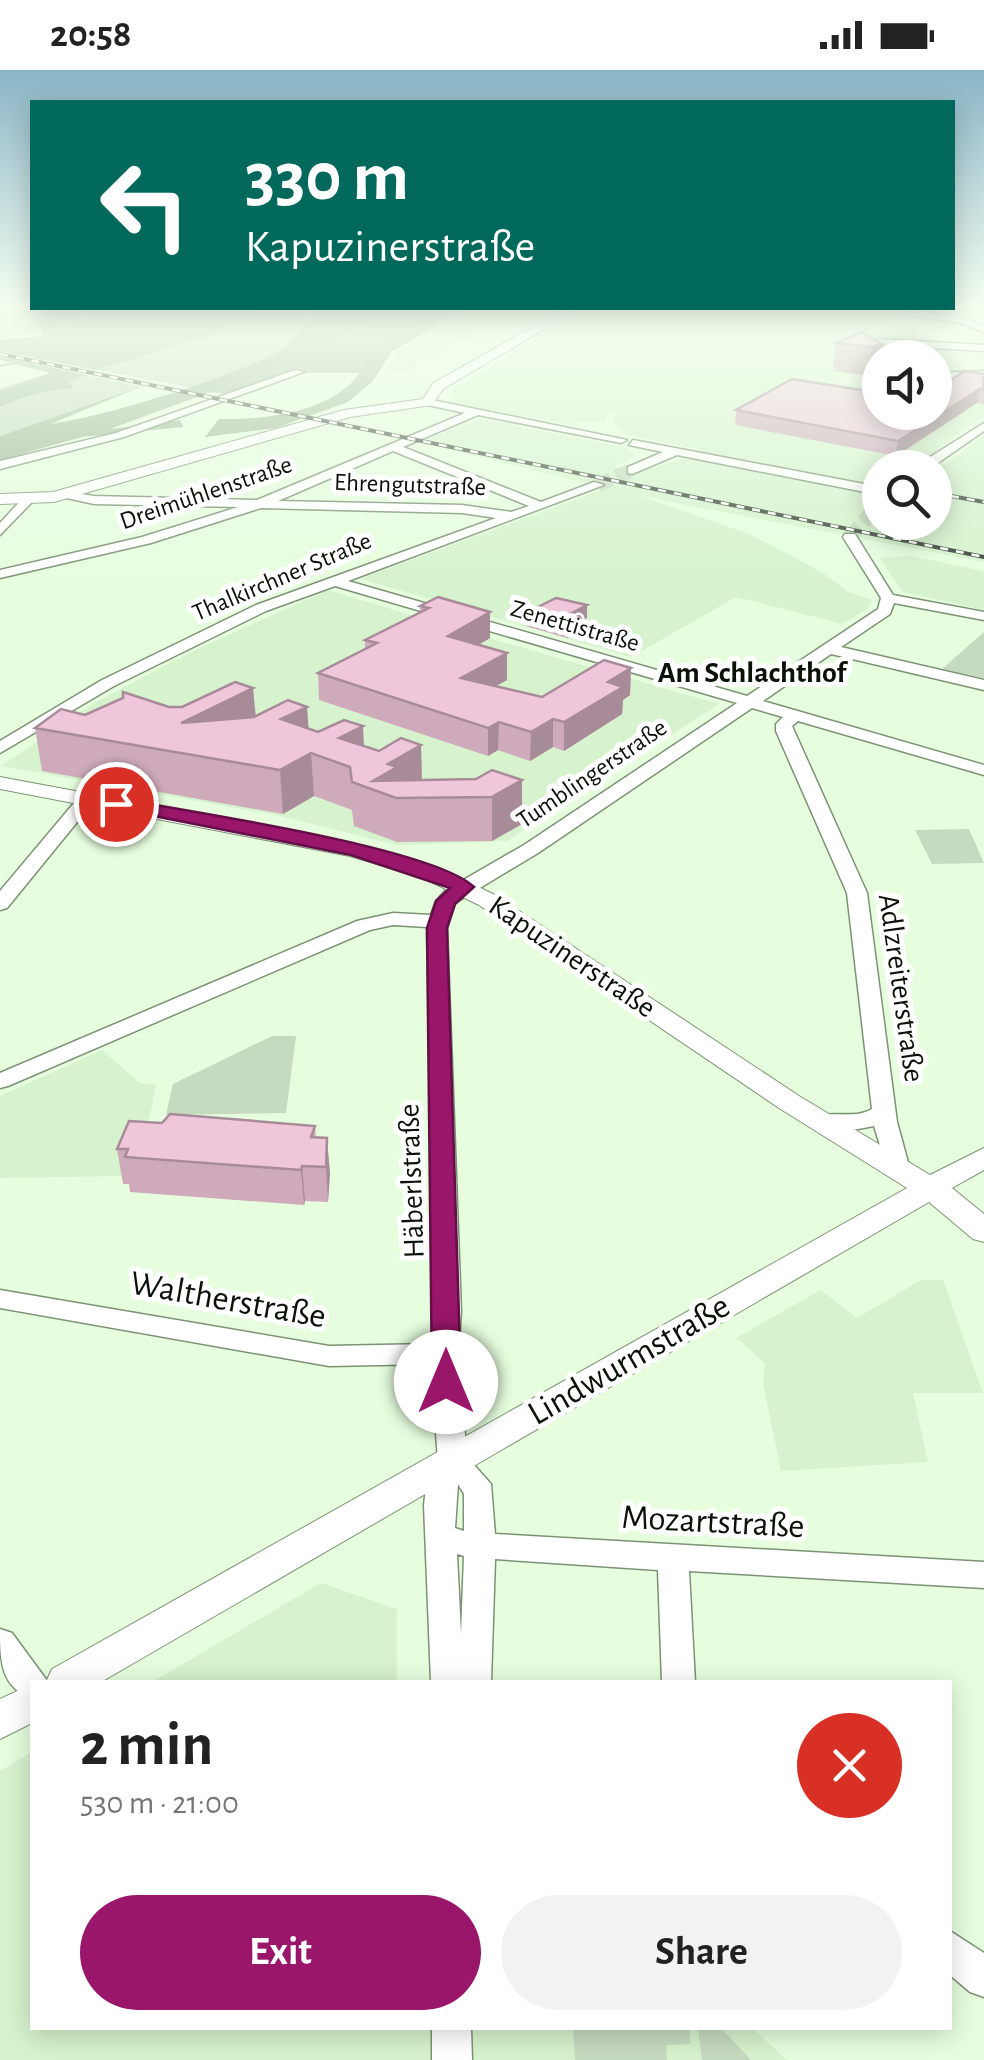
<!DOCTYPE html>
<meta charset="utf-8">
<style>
:root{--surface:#fff;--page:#f2f2f2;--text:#222;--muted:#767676;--accent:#99166b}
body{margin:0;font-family:"Alegreya Sans",sans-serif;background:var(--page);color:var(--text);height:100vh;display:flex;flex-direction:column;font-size:38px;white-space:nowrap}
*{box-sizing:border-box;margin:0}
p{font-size:32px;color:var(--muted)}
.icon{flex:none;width:55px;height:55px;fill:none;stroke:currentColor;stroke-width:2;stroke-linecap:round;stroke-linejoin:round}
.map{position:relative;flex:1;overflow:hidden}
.details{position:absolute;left:30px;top:1610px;width:922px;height:350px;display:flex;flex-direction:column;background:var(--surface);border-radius:0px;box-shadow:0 5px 25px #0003}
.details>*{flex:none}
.top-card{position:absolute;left:30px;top:30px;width:925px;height:210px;border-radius:0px;box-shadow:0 5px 25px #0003;background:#00695c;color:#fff;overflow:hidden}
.tools{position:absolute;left:862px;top:270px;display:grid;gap:20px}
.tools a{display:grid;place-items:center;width:90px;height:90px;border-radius:50%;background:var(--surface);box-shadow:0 5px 25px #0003;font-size:50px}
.pin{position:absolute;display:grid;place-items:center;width:85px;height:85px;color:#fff;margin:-42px;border:5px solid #fff;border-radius:50%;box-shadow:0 2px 10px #0007}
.me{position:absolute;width:110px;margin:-55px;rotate:0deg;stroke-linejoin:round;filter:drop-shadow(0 0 8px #0008)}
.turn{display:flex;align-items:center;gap:35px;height:210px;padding:0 50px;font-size:45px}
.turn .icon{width:130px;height:130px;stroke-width:2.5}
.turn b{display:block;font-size:70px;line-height:85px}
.round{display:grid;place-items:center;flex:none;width:105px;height:105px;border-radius:52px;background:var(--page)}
.overview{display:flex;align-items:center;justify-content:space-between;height:170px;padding:0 50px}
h1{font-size:60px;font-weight:700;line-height:75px}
.button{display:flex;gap:20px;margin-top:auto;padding:20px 50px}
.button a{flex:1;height:115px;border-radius:60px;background:var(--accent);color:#fff;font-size:40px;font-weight:700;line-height:115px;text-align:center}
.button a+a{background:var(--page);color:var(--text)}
.status{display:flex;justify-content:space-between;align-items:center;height:70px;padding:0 50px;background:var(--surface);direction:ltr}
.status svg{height:28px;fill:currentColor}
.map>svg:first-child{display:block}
.built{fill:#d6f3cd}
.green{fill:#c6dac0}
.forest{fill:#a4bc9c}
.water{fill:#9eb696}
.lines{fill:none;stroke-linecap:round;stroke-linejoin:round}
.stream{stroke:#9eb696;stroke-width:2.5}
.minor-tunnel{stroke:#c5dbbe;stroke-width:14;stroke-dasharray:14 6;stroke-linecap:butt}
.minor-casing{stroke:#7c9275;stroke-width:3}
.major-casing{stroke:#7c9275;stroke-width:2}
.minor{fill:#fff;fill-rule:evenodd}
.major{fill:#fff;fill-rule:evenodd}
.rail-casing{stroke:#3c4839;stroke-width:4}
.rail{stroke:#fff;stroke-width:2.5;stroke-dasharray:8;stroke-linecap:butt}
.wall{fill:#ceaabb}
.shaded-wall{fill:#a78b99}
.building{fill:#efc6da;stroke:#a78b99;stroke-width:2.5}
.route{fill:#99166b;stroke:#630e46;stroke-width:2.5}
.labels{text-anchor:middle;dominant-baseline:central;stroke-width:10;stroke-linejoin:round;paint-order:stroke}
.far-street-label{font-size:25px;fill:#0a1208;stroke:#fff}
.far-quarter-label{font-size:30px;font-weight:bold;fill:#0a1208;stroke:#fff}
.street-label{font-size:30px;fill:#0a1208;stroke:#fff}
.near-street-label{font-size:35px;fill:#0a1208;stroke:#fff}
</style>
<div class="status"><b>20:58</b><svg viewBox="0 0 49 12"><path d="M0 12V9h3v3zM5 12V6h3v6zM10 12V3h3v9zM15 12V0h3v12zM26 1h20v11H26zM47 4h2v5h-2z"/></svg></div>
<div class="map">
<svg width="984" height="1990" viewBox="0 0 984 1990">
<rect width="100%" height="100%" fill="#e6fede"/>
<path class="built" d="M470,238H558L504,264L477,262L431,288H421L410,301H386L400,280Z
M588,238H905L897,244L965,255L931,264L919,262L903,272L876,268L843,287L835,302L848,303L835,312L874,319L880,315V342H935V309L984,307V345L924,390L945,394L984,366V492L640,426L752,465L823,503L848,522L872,530L867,539L843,554L736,527L631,587L360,509L606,418L419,372L480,349L626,378L636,385L615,397L644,401L685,388L880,426V452H935V398H880V417L694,382L698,379L623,364L615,353V342H607L606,352L581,351L572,355L494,341L458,333L452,327L453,319Z
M911,486L984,501V540L903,522L879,488Z
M328,520L437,553L719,634L507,771L396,775L276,745L1,696L94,633L193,581Z
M102,980L141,1014H156L150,1045L126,1106L0,1108V1026Z
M921,1210H943L983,1323H913L928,1392L781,1401L763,1313L765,1293L736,1268L821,1220L857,1248Z
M321,1513L397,1539V1612H152Z
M32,1682V1958H752L787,1990H0V1701Z"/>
<path class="green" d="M0,233H32V238H469L392,281L378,302L286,303L226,324L76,296L42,263L0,268Z
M60,300L140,316L0,366V318Z
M984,562V608L942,599Z
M969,759L984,793L932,794L915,760Z
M272,966H296L286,1043L166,1045L173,1014Z
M573,1958H689L691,1974L666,1975L667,1990H575Z
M698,1958H721L751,1990H702Z"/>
<path class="forest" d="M37,238H48L63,257L88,246L84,238H259L211,265L95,300L0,281V270L43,266Z
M397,238H451L368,280L359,303H286L226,324L210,322L308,286Z
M0,287L9,288L86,305L69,312L73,318C48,320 23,326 0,337V321L50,303L0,290Z"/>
<path class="water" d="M320,238H397L308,286L110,359L180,350L183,357L82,367L0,390V366L150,313L50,354C96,349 250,303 285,277C298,267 304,247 320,238Z
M451,238H469L392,281L373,311L348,332L276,358L205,367L219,349C260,350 324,344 355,309C362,300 364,290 368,280Z"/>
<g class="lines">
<path class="stream" d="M0,296L19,292"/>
<path class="minor-tunnel" d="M932,398L938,393
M598,415L632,400
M850,467L880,433"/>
<g class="minor-casing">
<path id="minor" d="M910,240L963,247L984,256V262L961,253L907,245Z
M879,269L984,275V281L880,275L859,285L850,283Z
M295,300L304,302L124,367L0,399V391L116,363Z
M984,301V307L935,309V303Z
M880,306V312L871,310L872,308Z
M427,329L627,370L621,373L478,345L403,377L541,432L594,412L604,415L348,511L747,626L878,539L881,528L843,467L845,464H855L893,525L984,542V550L894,533L890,544L841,577L984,610V620L831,584L763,631L984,695V705L798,651L792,656L867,823L897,1052L909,1096L906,1101H888L874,1056L847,1061L813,1056L809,1051C825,1037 852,1051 872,1039L847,823L776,661V654L783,647L752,638L538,783L455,833L447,858L461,1242L458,1284L467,1387L491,1414L495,1464L984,1492V1518L689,1501L695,1612H662L658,1500L495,1489L491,1612H431L424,1435L426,1418L438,1391L431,1294L329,1296L0,1238V1220L329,1276L431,1274L435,1242L427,857L393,855L370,860L8,1016L0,1018V1003L357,851L393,843L431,845L436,831L446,820L524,775L737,633L335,516L266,541L114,616L0,683V671L102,610L256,535L496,448L462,443L261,438L151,473L0,508V500L142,467L238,437L94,434L62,427V421L94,426L257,430L465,343L423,334ZM393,381L529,436L511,442L462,435L278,431ZM458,1414L464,1424V1461L455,1458ZM457,1484L464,1486L461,1564Z
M984,353V361L935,395H927V389Z
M633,370L880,417V425L677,385L632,404L628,403V397L663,382L629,375Z
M24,427L34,430L0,465V453Z
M85,726L94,731L91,735L7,838L0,840V821L79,727Z
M0,1559L12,1563L48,1612H32V1628C0,1618 0,1588 0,1559Z
M950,1861L984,1883V1927L970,1922L950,1905Z
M432,1958H471L472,1990H432Z"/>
</g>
<g class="major-casing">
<path id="major" d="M567,238H580L443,319L432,335L350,347L54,432L0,434V424L53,422L344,340L423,329L433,313Z
M0,707L353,773L437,797L495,825L799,1026L930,1105L984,1078V1100L952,1118L984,1144V1172L973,1169L929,1132L101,1612H46L52,1599L907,1118L779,1038L479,835L421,807L350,786L0,719Z
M32,1614V1653L0,1669V1629Z"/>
</g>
<use href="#minor" class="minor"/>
<use href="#major" class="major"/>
<g class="rail-casing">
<path id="rail" d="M0,284L984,487
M951,426L984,432"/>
</g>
<use href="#rail" class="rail"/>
</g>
<path class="wall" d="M836,273L882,274L879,302L869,306L833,301Z
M984,304V334L977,333L896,386L735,355L736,340L935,342Z
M438,527L490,568L478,575L507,583V610L496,616L542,627L631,598L630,625L623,630L622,644L564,681L553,677L530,691L498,680L488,686L319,630L318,603L365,579V570L420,543V536Z
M587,535V548L583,550V559L567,568L526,556V543Z
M169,637L255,646L307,637L308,659L379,681L421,675L422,710L476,709L522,754L492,771L397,772L354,756L352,740L314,726L283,744L42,701L35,658L85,645Z
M162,1053L315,1056L316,1068L330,1103L328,1132L305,1131L304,1135L130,1122L129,1114H123L117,1079Z"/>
<path class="shaded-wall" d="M882,274L879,302L869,306L872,277Z
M980,319L977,333L896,386L898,371Z
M587,535V548L583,550V559L567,568V555L572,543Z
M490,542V568L448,593V566Z
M507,583V610L462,635L461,608Z
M631,598L630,625L623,630L622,644L564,681V652L608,612Z
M253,618L257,659L181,653Z
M307,637L310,678L281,649Z
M553,649V677L530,691L531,662Z
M499,652L498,680L488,686V658Z
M363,656L365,698L350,697L339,668Z
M421,675L422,718L373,711L388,694Z
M311,683L314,726L283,744L280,700Z
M522,710V754L492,771V727Z
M327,1068L330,1103L328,1132L326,1097Z
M302,1096L305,1131L304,1135L301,1100Z"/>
<path class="building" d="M862,262L882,274L872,277L836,273Z
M964,301L984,304V319H980L898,371L736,340L792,309L880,323V342H935V321Z
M438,527L490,542L448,566L507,583L461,608L542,627L604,590L631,598L608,612L623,617L564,652L553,649L531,662L499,652L488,658L318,603L377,573L365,570L429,538L420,536Z
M556,528L587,535L572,543L583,546L567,555L526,543Z
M235,612L253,618L181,653L254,647L288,630L307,637L281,649L318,662L344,650L363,656L339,668L379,681L401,668L421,675L388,694L397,697L373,711L476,709L492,700L522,710L492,727L396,728L352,712L350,697L311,683L280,700L35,658L61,639L85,645L123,628V622L169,637H182Z
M170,1044L315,1056L311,1067L327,1068L326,1097L302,1096L301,1100L125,1087L128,1079H117L129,1051L162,1053Z"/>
<linearGradient id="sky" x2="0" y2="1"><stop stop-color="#8ab5c7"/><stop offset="0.46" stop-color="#f4fff0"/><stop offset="1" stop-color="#f4fff0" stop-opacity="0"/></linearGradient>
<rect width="984" height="511" fill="url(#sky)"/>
<path class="route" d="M116,728C185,741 432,777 474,817L455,834L447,858L461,1312L457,1320L446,1323L436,1320L432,1312L427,858L436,831L450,818L351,785L109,737L107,734Z"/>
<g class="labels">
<g class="far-street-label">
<text transform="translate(410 415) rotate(2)">Ehrengutstraße</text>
<text transform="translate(206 423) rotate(-19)">Dreimühlenstraße</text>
<text transform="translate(282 507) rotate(-23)">Thalkirchner Straße</text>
<text transform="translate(575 556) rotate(16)">Zenettistraße</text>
<text transform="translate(592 704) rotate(-34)">Tumblingerstraße</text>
</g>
<g class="far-quarter-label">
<text x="752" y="603">Am Schlachthof</text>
</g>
<g class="street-label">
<text transform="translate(572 887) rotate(34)">Kapuzinerstraße</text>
<text transform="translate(901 918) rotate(82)">Adlzreiterstraße</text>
<text transform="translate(412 1111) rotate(-92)">Häberlstraße</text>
</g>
<g class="near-street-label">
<text transform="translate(228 1230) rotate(10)">Waltherstraße</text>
<text transform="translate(629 1290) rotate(-30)">Lindwurmstraße</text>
<text transform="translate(713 1452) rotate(3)">Mozartstraße</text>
</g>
</g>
</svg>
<div class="tools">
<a><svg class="icon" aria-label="sound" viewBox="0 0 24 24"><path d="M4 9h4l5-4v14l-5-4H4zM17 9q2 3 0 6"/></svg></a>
<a><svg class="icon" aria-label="search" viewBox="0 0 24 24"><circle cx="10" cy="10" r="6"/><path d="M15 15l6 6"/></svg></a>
</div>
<div class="pin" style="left:116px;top:734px;background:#d93025"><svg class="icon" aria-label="arrive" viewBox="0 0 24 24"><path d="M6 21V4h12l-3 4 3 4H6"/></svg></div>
<svg class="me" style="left:446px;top:1312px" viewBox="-20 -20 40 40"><circle r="19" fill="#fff"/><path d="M0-13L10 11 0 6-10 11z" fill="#99166b"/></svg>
<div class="top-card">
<div class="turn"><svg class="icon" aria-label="left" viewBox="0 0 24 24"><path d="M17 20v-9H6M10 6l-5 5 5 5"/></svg><div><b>330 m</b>Kapuzinerstraße</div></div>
</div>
<section class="details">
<div class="overview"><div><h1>2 min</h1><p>530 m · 21:00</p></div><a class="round" style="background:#d93025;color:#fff"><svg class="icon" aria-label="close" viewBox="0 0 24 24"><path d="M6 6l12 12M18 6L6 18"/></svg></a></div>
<div class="button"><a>Exit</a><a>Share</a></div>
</section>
</div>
